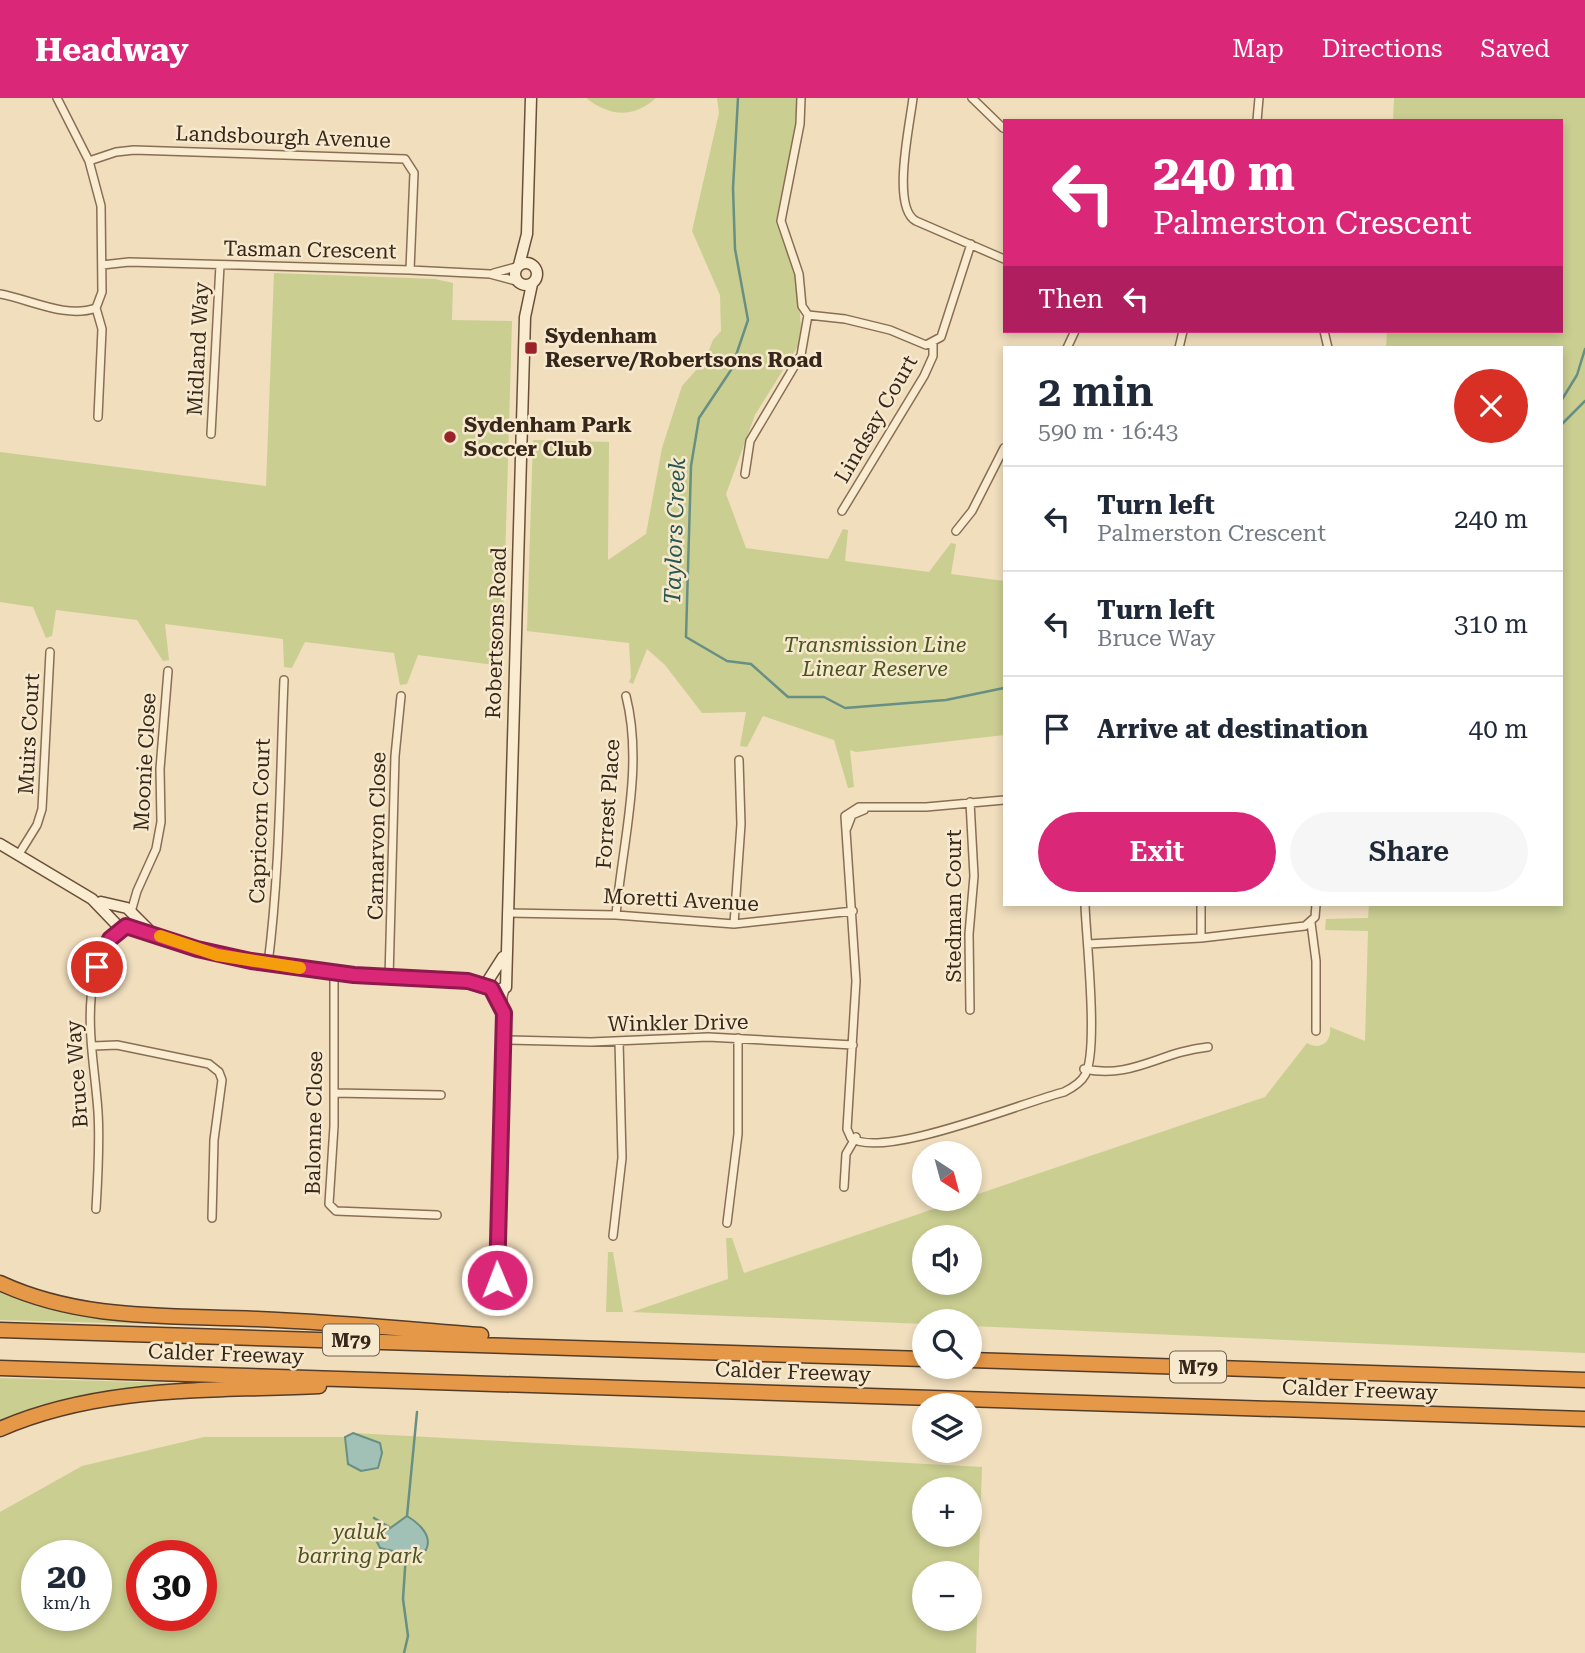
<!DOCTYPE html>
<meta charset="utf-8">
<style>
:root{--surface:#fff;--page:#f6f6f7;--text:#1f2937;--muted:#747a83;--line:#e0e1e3;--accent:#db2777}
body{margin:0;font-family:"Roboto Serif",serif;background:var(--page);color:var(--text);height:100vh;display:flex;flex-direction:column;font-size:26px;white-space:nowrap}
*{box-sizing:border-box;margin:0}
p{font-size:23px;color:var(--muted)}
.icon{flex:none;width:38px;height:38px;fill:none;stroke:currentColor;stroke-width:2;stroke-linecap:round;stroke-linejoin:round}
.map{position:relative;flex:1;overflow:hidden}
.panel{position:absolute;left:1003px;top:248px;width:560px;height:560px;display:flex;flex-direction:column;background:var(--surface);border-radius:0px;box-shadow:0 4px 10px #0003}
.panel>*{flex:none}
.top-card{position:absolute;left:1003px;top:21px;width:560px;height:214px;border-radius:0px;box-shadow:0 4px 10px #0003;background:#db2777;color:#fff;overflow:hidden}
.needle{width:46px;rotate:144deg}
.tools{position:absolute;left:912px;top:1043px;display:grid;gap:14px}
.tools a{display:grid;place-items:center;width:70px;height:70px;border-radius:50%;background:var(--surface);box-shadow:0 4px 10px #0003;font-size:35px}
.speed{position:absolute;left:21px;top:1442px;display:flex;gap:14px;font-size:35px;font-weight:700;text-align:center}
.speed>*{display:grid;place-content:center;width:91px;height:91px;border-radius:50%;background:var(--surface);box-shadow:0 4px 10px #0003;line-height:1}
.speed small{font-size:18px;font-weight:400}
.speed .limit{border:10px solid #d22;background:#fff;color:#111}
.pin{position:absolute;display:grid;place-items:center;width:60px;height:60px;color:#fff;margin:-30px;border:4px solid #fff;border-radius:50%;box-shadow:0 2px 7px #0007}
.me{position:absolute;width:77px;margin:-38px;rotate:359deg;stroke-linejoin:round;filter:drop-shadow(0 0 5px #0008)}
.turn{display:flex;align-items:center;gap:24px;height:147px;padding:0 35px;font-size:32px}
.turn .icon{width:91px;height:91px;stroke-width:2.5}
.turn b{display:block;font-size:49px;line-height:60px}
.then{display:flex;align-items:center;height:66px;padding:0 35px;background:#0003;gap:14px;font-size:26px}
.round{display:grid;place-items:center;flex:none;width:74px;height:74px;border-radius:37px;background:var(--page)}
.headline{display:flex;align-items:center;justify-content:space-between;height:119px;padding:0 35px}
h1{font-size:42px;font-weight:600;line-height:52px}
.action{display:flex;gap:14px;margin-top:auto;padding:14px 35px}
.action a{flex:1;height:80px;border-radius:42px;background:var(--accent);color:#fff;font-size:28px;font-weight:600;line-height:80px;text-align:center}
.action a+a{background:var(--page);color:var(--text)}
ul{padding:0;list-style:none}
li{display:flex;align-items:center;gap:21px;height:105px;padding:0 35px;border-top:2px solid var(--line)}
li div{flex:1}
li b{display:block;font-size:26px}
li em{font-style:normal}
header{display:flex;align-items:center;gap:42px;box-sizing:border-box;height:98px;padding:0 35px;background:var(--accent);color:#fff}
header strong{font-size:33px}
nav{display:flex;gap:38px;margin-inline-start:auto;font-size:24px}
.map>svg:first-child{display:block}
.green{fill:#cace91;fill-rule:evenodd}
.water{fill:#a1c1b6;stroke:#688f83;stroke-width:2}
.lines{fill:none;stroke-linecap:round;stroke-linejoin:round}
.stream{stroke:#688f83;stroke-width:2.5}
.street-casing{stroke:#886e55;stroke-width:10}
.secondary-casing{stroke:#6a4f39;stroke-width:13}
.highway-casing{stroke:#553c2a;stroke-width:17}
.street{stroke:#faecd0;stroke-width:7}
.secondary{stroke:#faecd0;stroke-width:10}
.highway{stroke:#e59847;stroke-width:14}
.route-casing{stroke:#8e194d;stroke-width:18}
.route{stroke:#db2777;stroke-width:12}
.slow{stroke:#f59e0b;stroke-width:12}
.poi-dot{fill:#9a2229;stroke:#f7e9cd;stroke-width:2.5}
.labels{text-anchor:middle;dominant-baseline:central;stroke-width:5;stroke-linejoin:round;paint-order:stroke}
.shield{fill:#f7e9cd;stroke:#716150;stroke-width:2}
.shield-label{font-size:19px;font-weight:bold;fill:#37271b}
.street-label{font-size:21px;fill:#37271b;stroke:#f7e9cd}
.poi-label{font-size:21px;font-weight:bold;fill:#37271b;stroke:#f7e9cd;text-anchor:start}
.park-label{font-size:21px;font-style:italic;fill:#4a5420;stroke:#f7e9cd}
.water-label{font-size:23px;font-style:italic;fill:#295752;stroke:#f7e9cd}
</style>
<header>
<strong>Headway</strong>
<nav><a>Map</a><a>Directions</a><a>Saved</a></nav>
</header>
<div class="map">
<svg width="1585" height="1555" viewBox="0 0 1585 1555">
<rect width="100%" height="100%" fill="#f0debd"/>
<path class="green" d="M586,0H656C633,21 609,18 586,0Z
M717,0H797V20L776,123L797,183L801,228L798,248L755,317L726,396L746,450L828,461L843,431L848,432L845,463L929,474L951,445L956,446L951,476L1004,483V637L856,654L850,652L854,689L848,690L834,642L763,618L747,649L740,648L746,614L702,615L665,567L647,551L633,586L629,584L631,579L629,545L527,533L533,342L609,344L608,462L646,436L662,350L682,288L705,262L713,242L721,233L720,197L692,133L719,15Z
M1394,0H1585V1255L970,1228V1223H924V1226L632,1214L728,1181L726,1140H732L744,1175L1265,999L1307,945C1320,953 1332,944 1330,929L1365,943L1368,833L1325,832L1326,821L1368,820L1369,807H1561V250H1386L1387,233H1561V23H1393ZM924,1139H970V1185H924Z
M274,175L435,181L453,185L452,222L512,223L502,568L418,557L407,586L400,587L394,555L305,544L292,570L284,569L283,541L165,526L169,562L163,563L137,522L56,512L52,538L46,540L33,509L0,504V354L266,388Z
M608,1154H613L623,1214H606Z
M0,1190L60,1212L101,1220L360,1232L0,1222Z
M0,1280L209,1286L0,1326Z
M353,1335L982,1369L976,1555H0V1414L82,1368L204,1339H345ZM924,1391H970V1437H924ZM37,1458H96V1517H37ZM142,1458H201V1517H142ZM924,1475H970V1521H924Z"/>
<path class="water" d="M353,1335L380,1345L382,1355L378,1370L361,1373L348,1366L345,1339Z
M407,1418C419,1425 433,1438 426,1452L406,1456L380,1450L377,1444L382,1436Z"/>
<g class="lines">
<path class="stream" d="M738,0L733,90L735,151L748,222L731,272L699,320L691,368L686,539L727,563L751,566L788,599H824L845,610L946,602L1004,590
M1561,303L1577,277L1585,251
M1561,327L1585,303
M407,1418L417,1314
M374,1420L389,1429
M404,1555L408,1538L403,1501L406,1456"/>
<g class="street-casing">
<path id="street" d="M801,0L800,26L781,123L799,176L802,208L808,217L845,221L890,232L926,247L941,239L971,146
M913,0C910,26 891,110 916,123L1004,161
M972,0L1003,30
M1257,23L1259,0
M89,63L116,54L134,52L405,61L414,75L410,172
M102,167L129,164L410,172L490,176L516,183
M494,175L516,169
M0,196C29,201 66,221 96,210L102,194L101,108L89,63L57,0
M96,210L102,231L98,319
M1324,233L1328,250
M1067,250L1075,233
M1179,250L1183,233
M211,336L220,167
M745,376L750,343L801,257L808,217
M842,413L924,278L933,258V246
M956,433L972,413L1004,350
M1004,702L926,709H859L845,718L856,883L847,1031L851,1040C883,1062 1024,1004 1064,994C1072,990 1081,985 1085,977C1099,953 1086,839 1085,807
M970,704L974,778L969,836L970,912
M847,730L852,717L864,712
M19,756L37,727L42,711L50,554
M1201,807V840
M131,814L137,793L156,751L161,724L160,671L168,573
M507,815L616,817L734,826L853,813
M616,817C622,746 644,669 626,598
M1311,825L1316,863V933
M734,826L741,726L739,662
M1088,846L1201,840L1305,828L1315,819L1316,807
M268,866C280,772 280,677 284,582
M334,876V1028L329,1106L336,1113L437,1117
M389,880L395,658L401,598
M503,942L591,944L708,939L853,947
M93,948L117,947L209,966L219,974L222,982L214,1042L212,1120
M1084,971C1134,981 1159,954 1208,949
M334,995L441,997
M844,1089L846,1056L856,1039
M96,1111C98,1078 100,1046 98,1014C94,952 73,876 123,828
M727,1125L738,1036V940
M613,1138L622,1060L619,943
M497,1182L503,898L506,889"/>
</g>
<g class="secondary-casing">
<path id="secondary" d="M515 176a11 11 0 1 1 22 0a11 11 0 1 1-22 0Z
M519,167L527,136L531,0
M0,746L92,801L117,827L197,851L334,876L468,883L498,892L506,889L525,219L532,186
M101,804L127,810L148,831
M491,890L489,881L503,859"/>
</g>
<g class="highway-casing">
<path id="highway" d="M0,1185C82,1223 169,1217 257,1221C332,1224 406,1231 481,1237
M0,1232L924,1261
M970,1262L1585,1282
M0,1270L1585,1321
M0,1331C101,1287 211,1293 319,1288"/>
</g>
<use href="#street" class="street"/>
<use href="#secondary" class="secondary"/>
<use href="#highway" class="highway"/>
</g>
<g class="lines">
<g class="route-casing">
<path id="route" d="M97,869L110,841L126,828L197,851L251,863L354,877L468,883L491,890L504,915L497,1182"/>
</g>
<use href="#route" class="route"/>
<path class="slow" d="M160,838L217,857L300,870"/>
</g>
<g class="poi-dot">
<rect x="524" y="243" width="14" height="14" rx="3.5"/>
<circle cx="450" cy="339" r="7"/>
</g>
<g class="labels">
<g class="shield">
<rect x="323" y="1226.5" width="56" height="31" rx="5"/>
<rect x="1170" y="1253.5" width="56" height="31" rx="5"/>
</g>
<g class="shield-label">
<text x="351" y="1242">M79</text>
<text x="1198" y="1269">M79</text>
</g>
<g class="street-label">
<text transform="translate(283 39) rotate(2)">Landsbourgh Avenue</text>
<text transform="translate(310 152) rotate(1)">Tasman Crescent</text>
<text transform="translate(198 251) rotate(-87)">Midland Way</text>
<text transform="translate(876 321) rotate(-60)">Lindsay Court</text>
<text transform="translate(496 535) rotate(-88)">Robertsons Road</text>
<text transform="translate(29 636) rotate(-87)">Muirs Court</text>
<text transform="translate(145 664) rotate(-87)">Moonie Close</text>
<text transform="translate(608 706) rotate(-86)">Forrest Place</text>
<text transform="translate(260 723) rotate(-88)">Capricorn Court</text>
<text transform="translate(377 738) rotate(-89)">Carnarvon Close</text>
<text transform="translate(681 802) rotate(3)">Moretti Avenue</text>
<text transform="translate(954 808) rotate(-90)">Stedman Court</text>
<text transform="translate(678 925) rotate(-1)">Winkler Drive</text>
<text transform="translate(77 976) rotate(-94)">Bruce Way</text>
<text transform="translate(314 1025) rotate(-89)">Balonne Close</text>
<text transform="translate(226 1256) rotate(2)">Calder Freeway</text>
<text transform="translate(793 1274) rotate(2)">Calder Freeway</text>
<text transform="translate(1360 1292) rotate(2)">Calder Freeway</text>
</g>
<g class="poi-label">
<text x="545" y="238">Sydenham<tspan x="545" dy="24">Reserve/Robertsons Road</tspan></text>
<text x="464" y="327">Sydenham Park<tspan x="464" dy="24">Soccer Club</tspan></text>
</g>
<g class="park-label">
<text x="875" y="547">Transmission Line<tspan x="875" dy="24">Linear Reserve</tspan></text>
<text x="360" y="1434">yaluk<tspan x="360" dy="24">barring park</tspan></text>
</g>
<g class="water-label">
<text transform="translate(675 433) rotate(-88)">Taylors Creek</text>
</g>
</g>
</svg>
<div class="tools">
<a><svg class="needle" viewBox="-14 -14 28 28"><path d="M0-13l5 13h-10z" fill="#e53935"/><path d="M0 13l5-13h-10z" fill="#747a83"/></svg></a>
<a><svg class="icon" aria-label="sound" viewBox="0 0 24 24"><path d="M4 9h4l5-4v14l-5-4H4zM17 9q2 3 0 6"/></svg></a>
<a><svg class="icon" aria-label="search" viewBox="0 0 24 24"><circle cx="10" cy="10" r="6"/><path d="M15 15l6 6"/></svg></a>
<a><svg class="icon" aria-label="layers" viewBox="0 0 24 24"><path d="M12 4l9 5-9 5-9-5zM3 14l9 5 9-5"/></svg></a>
<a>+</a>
<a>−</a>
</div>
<div class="speed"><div>20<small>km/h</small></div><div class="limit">30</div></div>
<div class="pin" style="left:97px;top:869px;background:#d93025"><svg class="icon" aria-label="arrive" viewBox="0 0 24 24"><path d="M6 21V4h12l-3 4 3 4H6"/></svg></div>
<svg class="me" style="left:497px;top:1182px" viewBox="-20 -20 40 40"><circle r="17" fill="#db2777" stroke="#fff" stroke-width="3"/><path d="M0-11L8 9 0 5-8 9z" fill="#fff"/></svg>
<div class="top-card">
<div class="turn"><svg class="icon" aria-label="left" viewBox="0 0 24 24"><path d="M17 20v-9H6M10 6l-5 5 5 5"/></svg><div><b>240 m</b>Palmerston Crescent</div></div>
<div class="then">Then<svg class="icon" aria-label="left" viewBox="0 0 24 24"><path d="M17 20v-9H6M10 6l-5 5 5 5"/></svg></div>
</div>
<section class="panel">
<div class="headline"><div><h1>2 min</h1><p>590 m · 16:43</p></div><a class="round" style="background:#d93025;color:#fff"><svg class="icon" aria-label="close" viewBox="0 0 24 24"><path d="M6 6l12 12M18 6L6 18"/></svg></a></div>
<ul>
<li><svg class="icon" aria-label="left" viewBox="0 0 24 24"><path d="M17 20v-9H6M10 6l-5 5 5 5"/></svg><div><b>Turn left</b><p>Palmerston Crescent</p></div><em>240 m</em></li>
<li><svg class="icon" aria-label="left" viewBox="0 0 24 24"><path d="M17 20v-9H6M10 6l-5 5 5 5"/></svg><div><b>Turn left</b><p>Bruce Way</p></div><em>310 m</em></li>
<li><svg class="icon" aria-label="arrive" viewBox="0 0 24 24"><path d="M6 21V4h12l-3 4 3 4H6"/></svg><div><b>Arrive at destination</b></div><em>40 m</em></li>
</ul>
<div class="action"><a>Exit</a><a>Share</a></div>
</section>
</div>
